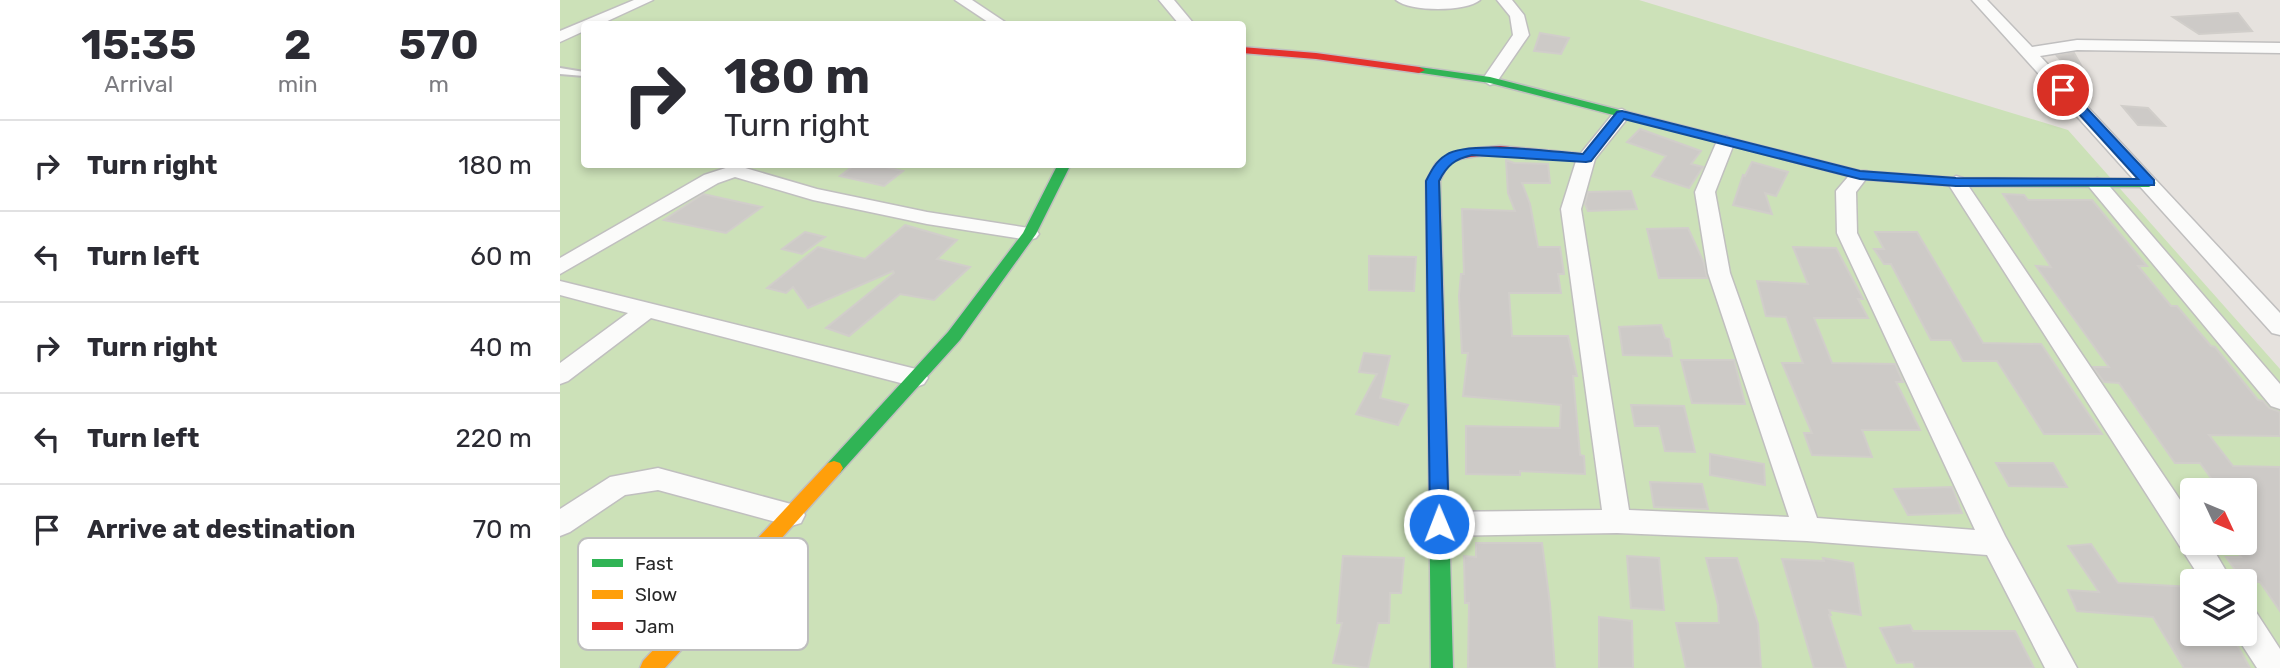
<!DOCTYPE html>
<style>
:root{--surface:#fff;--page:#f7f7f7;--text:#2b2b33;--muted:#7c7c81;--line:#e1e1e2}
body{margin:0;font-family:Rubik,sans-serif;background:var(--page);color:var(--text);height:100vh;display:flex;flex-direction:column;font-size:26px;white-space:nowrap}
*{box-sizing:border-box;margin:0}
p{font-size:23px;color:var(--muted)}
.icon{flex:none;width:38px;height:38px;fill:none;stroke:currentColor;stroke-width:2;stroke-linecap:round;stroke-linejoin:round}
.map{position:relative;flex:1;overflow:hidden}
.side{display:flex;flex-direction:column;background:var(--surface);width:560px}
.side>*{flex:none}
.banner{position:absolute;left:21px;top:21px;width:665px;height:147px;border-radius:7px;box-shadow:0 4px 10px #0003;background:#fff;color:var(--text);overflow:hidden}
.needle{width:46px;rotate:134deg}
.fabs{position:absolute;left:1620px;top:478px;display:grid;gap:14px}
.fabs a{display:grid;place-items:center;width:77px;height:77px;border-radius:7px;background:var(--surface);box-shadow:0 4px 10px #0003;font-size:35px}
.pin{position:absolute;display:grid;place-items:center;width:60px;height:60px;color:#fff;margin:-30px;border:4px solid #fff;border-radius:50%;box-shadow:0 2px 7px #0007}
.me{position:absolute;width:77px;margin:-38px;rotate:359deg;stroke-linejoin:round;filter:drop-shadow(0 0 5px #0008)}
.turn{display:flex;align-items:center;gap:24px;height:147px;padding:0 28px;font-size:32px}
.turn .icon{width:91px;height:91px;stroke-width:2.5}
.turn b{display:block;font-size:49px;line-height:60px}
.eta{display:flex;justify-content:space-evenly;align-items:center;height:119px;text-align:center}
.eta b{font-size:42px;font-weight:700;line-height:49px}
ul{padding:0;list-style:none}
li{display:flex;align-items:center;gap:21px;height:91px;padding:0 28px;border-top:2px solid var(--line)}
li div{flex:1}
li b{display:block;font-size:26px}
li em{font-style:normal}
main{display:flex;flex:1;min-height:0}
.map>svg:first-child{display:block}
.green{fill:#cce1b8;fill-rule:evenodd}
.building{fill:#cdcac7;stroke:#d1ceca;stroke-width:2}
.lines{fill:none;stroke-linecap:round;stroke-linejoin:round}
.lane-casing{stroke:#c0bfbf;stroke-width:4}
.street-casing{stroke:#c0bfbf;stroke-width:3}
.fast-casing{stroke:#c0bfbf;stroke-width:3}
.slow-casing{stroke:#c0bfbf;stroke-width:3}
.jam-casing{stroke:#c0bfbf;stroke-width:3}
.lane{fill:#fbfbfa;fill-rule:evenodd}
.street{fill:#fbfbfa;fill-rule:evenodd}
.fast{fill:#30b455;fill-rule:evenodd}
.slow{fill:#ff9f0a;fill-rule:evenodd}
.jam{fill:#e5322d;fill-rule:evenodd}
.route{fill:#1a73e8;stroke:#114b97;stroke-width:2}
.key{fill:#fff;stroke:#bebebe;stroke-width:2}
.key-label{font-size:19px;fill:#282828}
</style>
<main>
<section class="side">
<div class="eta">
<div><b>15:35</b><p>Arrival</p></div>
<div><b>2</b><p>min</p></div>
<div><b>570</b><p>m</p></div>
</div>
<ul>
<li><svg class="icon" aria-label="right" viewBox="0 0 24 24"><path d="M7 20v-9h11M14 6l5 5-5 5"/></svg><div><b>Turn right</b></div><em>180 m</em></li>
<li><svg class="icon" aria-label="left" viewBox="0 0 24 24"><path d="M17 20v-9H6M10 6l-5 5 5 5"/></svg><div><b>Turn left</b></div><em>60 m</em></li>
<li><svg class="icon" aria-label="right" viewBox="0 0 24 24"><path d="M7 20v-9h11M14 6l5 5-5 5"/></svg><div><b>Turn right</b></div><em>40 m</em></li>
<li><svg class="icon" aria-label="left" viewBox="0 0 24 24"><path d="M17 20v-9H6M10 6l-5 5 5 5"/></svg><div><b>Turn left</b></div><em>220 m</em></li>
<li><svg class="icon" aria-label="arrive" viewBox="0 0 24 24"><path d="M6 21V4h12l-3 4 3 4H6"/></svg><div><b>Arrive at destination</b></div><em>70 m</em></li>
</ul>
</section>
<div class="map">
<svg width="1720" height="668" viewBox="0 0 1720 668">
<rect width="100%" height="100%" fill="#e6e2de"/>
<path class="green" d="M0,0H1079L1508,130L1720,369V668H0ZM24,24H682V164H24ZM1633,490H1685V542H1633ZM1633,581H1685V634H1633Z"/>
<path class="building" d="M1678,13L1692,31L1639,34L1613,17Z
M980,33L1009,38L1001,54L974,51Z
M1514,53L1531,83L1526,87L1497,56Z
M1562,106L1588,108L1605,126L1578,125Z
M1080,129L1141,151L1131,164L1143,167L1129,188L1092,176L1106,156L1067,142Z
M946,160L954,163L988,164L990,183H962L970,204L978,247H1000L1004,274H998L1001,293H949L952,336H1008L1017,376H1013L1020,455L1024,456L1025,474L960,471V475L906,474V426L1000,428L1001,405L903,396L908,353H902L899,296L901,274H904L902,209L955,211L948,193Z
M1192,162L1228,172L1216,196L1205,193L1212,214L1173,205L1183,175L1185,176Z
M296,164H312L343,171L324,186L280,176Z
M1071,191L1077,209L1028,211L1025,204L1028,192Z
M143,194L202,207L166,233L104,220Z
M1443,194L1464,195L1468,200H1532L1587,266H1578L1611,306H1617L1651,346L1655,347L1698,400L1703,401L1709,408L1720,412V436L1649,435L1673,466L1720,467V611L1700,582L1683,581L1666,557H1681L1670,542H1685V489H1659L1640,463H1615L1559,383L1544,382L1533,367H1549L1476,266L1491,267Z
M345,225L397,240L377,259L410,267L374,300L340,294L289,336L266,328L334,273L333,271L248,308L233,287L226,293L207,288L258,247L305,259Z
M1128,228L1144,263L1147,278H1099L1087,229Z
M245,232L265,237L242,254L222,249Z
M1315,232H1357L1423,343L1481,344L1542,434H1484L1437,361H1403L1391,340H1371L1331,264H1324L1314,249H1324Z
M1233,247L1276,248L1303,299H1298L1308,318H1254L1272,363L1335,364L1343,382H1336L1360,430H1302L1312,457L1252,455L1244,433H1252L1222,363H1243L1226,317L1206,316L1197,281L1248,284Z
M809,256L856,257L854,291L809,290Z
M1101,325L1105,338L1109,339L1112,356L1063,355L1059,327Z
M804,353L830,356L820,398L848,405L838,425L796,414L817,374L799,372Z
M1121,360H1174L1185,404L1132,403Z
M1071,405L1124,406L1135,452L1105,451L1099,426H1075Z
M1150,454L1204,464L1205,485L1150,475Z
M1436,463H1493L1507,487L1449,486Z
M1090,482L1142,484L1148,509L1094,507Z
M1392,487L1402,513L1348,515L1334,489Z
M916,543H982L990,604L995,668H908L909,603H905L904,556L916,557Z
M1531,544L1558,583L1633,587V634H1671L1690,668H1624L1593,617L1517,611L1508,590L1539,592L1508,546Z
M783,556L844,558L841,593H830L829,623H818L808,668L773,663L782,623H777Z
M1067,556L1099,558L1104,610L1071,608Z
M1146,558H1177L1198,624L1201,668H1126L1116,623H1159L1158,605Z
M1263,558L1293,563L1301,615L1269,610L1271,615H1269L1286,668H1254L1222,559L1264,561Z
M1039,617L1072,621L1073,668H1039Z
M1350,625L1353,631H1455L1474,668H1355L1353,662L1337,663L1320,628Z"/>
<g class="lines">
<g class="lane-casing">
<path id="lane" d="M0,68L24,72V76L0,74Z"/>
</g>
<g class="street-casing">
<path id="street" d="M74,0H93L41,24H24V31L0,42V31Z
M395,0H412L448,24H431Z
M599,0H614L634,24H619Z
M836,0H920C906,12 850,12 836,0Z
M937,0H952L964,15L969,35L936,83L930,85L922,80L953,35L950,16Z
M1412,0H1427L1472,47L1517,40L1720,43V53L1517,50L1480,56L1720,313V335L1712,333Z
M1062,109L1071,114L1035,159L1021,209L1069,510L1229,517L1148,273L1135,192L1157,141L1166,136L1175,141L1155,192L1170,273L1257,518L1415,530L1277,233L1276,191L1293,171H1307L1309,175L1296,192L1297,233L1445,536L1517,668H1485L1427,555L1247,541L1057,533L879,536L869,532L865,524L869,516L879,512L1042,510L1001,209L1017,158L1056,110Z
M175,165L257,189L367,212L469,228L476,230L479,234L476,238L469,240L367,224L253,200L175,177L158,183L0,274V258L144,175Z
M1396,176L1403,178L1633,519V542H1649L1672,581H1642L1387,182Z
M1537,178L1544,180L1720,384V409L1711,406L1530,188L1528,184Z
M0,281L356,369L364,372L368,378L364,384L356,387L91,318L8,381L0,384V363L68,313L0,295Z
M98,468L231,504L241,507L245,515L241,523L231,526L98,490L65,495L10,532L0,536V509L50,477Z
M1685,608L1696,612L1720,649V668H1697L1675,634H1685Z"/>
</g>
<g class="fast-casing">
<path id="fast" d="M859,67L930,77L1300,171L1396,178L1589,179L1596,183L1589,187L1396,186L1300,179L930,83L855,72V68Z
M891,153L897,157L886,168L880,181L893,668H871L866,181L876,163Z
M498,164H511L476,234L400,340L280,473L274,475L268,473L265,468L268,463L388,332L463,233Z"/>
</g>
<g class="slow-casing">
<path id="slow" d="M274,461L280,463L283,468L280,473L105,668H80L83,661L268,463Z"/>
</g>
<g class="jam-casing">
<path id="jam" d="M682,47L756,53L859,67L865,70L859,73L756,59L682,53Z
M940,146L1026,154L1032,158L1026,162C980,157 937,149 891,161L885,157L907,149Z"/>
</g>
<use href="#lane" class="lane"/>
<use href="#street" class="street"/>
<use href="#fast" class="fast"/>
<use href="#slow" class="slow"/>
<use href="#jam" class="jam"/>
</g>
<path class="route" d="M1499,87H1507L1594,180V185L1396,186L1300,179L1064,119L1031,161L1026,162L912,155C895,159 887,165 879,181L889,524L886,530L879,532L873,530L870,524L866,181C871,171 876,161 886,155C909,140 993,152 1023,154L1057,112L1062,111L1300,171L1396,178L1578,179L1499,92Z"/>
<rect x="18" y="538" width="230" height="112" rx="10" class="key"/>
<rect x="32" y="559" width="31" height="8" fill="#30b455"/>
<rect x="32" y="590" width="31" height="9" fill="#ff9f0a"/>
<rect x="32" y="622" width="31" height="8" fill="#e5322d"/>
<g class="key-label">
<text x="75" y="570">Fast</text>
<text x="75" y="601">Slow</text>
<text x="75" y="633">Jam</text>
</g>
</svg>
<div class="fabs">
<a><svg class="needle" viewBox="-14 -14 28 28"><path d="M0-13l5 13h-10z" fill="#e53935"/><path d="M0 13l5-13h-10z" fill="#7c7c81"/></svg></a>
<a><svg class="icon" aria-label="layers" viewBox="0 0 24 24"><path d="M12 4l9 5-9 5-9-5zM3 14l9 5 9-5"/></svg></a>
</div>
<div class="pin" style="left:1503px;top:90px;background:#d93025"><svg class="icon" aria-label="arrive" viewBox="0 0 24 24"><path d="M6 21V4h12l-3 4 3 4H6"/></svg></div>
<svg class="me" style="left:879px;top:524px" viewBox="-20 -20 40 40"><circle r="17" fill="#1a73e8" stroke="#fff" stroke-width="3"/><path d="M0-11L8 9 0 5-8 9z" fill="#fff"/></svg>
<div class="banner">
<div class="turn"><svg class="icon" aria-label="right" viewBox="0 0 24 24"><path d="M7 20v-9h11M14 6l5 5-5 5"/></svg><div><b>180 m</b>Turn right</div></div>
</div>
</div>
</main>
